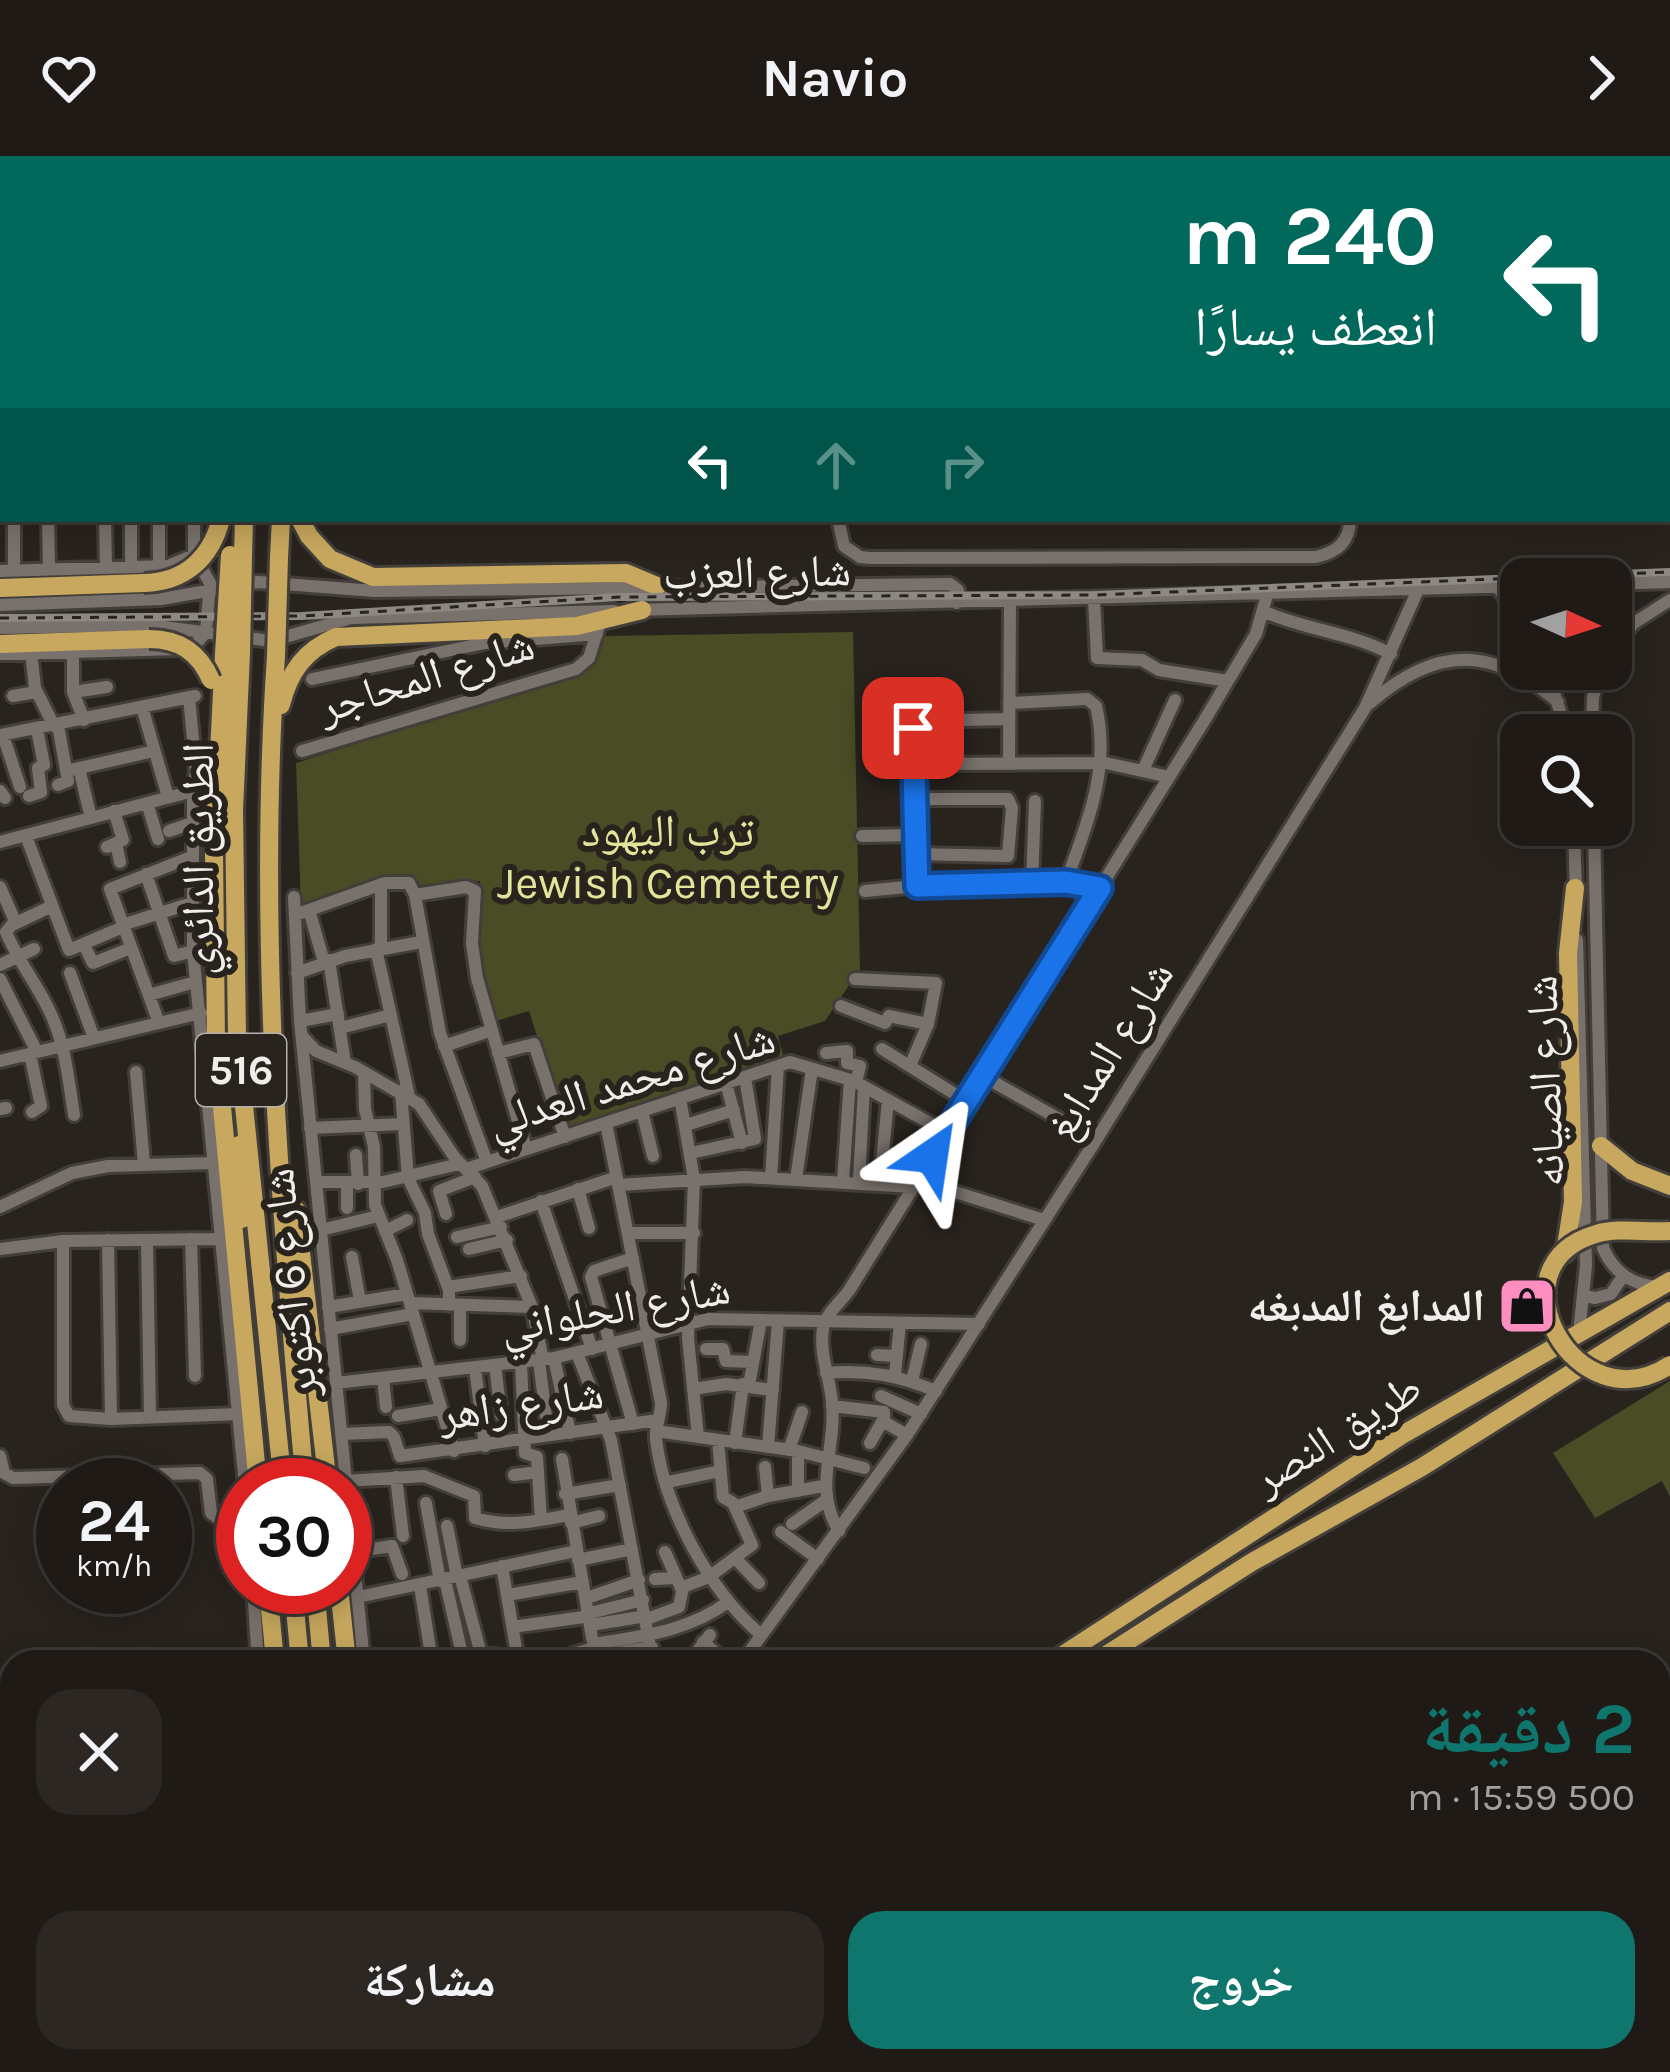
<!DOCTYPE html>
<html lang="ar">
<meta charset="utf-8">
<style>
:root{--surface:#1f1a16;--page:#2c2723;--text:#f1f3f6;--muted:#a1a1a1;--line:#3c3835;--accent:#0f766e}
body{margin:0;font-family:Karla,"Noto Naskh Arabic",sans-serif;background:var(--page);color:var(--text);direction:rtl;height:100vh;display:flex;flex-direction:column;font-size:45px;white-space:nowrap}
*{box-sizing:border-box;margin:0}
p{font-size:39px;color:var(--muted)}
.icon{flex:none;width:66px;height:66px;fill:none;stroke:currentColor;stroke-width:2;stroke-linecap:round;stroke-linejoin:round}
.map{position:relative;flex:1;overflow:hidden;direction:ltr}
.drawer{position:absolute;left:0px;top:1494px;width:1671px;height:423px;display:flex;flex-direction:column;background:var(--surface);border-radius:36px 36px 0 0;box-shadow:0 6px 30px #0003,0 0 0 3px var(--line);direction:rtl}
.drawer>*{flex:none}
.banner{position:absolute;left:0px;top:0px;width:1671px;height:366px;box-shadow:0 6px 30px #0003,0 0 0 3px var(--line);direction:rtl;background:#00695c;color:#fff;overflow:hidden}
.needle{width:78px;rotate:93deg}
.controls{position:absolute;left:1500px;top:402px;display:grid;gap:24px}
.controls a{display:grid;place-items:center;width:132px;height:132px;border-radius:24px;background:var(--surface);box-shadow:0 6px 30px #0003,0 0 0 3px var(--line);font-size:60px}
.speed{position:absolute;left:36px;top:1302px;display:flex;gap:24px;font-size:60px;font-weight:700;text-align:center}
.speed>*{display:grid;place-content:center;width:156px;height:156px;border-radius:50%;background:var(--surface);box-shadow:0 6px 30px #0003,0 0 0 3px var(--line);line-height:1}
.speed small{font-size:30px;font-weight:400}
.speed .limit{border:18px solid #d22;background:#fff;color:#111}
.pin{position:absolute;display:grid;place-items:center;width:102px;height:102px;color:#fff;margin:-51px;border-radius:24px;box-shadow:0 6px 18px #0006}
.me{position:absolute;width:132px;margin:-66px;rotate:32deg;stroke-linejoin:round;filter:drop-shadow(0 0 9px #0008)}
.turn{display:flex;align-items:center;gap:42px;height:252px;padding:0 36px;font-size:54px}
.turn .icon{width:156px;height:156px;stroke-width:2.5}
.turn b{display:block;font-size:84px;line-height:102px}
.lanes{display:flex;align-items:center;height:114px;padding:0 36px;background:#0003;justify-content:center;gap:60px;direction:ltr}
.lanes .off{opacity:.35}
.round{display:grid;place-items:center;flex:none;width:126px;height:126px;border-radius:36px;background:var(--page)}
.summary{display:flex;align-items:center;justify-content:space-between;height:204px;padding:0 36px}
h1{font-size:72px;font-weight:700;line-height:90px;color:var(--accent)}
.cta{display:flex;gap:24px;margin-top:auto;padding:24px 36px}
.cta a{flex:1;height:138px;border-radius:36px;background:var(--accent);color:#fff;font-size:48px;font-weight:700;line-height:138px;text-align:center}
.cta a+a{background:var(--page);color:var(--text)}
header{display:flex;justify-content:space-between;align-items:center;height:156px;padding:0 36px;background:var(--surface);font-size:54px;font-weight:700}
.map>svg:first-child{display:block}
.built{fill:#362b23}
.green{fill:#4a4c26}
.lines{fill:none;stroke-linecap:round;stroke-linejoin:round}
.minor-casing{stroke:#423e3a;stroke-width:18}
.highway-casing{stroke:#423e3a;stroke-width:24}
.minor{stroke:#79716c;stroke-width:12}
.highway{stroke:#c8a85e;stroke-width:18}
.rail-casing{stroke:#8d8884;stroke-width:8}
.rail{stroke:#29231e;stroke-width:3;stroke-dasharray:9;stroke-linecap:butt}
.highway-bridge-casing{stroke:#423e3a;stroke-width:24;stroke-linecap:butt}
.highway-bridge{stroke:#c8a85e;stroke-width:18}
.route-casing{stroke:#114b97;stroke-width:30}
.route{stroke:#1a73e8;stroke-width:21}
.labels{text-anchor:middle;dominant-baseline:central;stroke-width:12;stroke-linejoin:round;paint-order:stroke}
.shield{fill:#29231e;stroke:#b5b0ad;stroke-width:3}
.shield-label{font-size:42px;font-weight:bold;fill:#f1edea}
.street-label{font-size:45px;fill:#f1edea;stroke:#29231e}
.park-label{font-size:45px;fill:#e1e599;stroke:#29231e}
.poi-label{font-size:45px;font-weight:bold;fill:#f1edea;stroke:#29231e;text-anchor:end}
</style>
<header><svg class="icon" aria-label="forward" viewBox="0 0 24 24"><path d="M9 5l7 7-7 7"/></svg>Navio<svg class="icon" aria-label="heart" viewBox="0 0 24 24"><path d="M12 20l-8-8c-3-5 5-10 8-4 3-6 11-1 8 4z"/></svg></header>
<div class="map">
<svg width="1670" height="1916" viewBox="0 0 1670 1916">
<rect width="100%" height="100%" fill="#29231e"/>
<path class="built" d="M382,0H729L382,3Z"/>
<path class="green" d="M853,476L860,813L825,865L778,880L784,903L567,974L529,855L496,865L477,786L480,725L419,733L414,723L382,725L301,752L296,607L585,514L606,480Z
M1670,1225V1341L1662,1325L1595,1362L1553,1297Z"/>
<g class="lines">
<g class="minor-casing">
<path id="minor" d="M8,0L9,3
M80,0L81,3
M141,0L143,3
M21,3L28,0
M210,3V0
M754,3L755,0
M0,10L3,9
M0,62L3,61
M0,87L3,92
M0,145L3,150
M0,190L3,189
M0,291H3
M0,327H3
M48,363L49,413
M105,363L106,412
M131,363V411
M159,363V410
M838,363L844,390L860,401L870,402L1316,401C1337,396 1350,386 1350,363
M14,414V363
M0,415L168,410L194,399
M1611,428L1670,426
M1498,431L1521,469
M1094,444L1097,502L1142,504L1159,514L1228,525
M0,449L161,443L258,426L375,435L950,428L958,434L957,447
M635,454L1521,430
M1263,455C1304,474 1350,476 1391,498
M0,472L149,469L271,485L351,462L614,455
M73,495V536L84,564
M1611,495L1634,467L1670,444
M31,496L35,532L54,570
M0,498L180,493L196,488L206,476L210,427L194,399V363
M1546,513L1568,579
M312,523L485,487L597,478
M73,536L107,531
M13,540L36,536
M189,541L196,615L193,635
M1009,547L1087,543L1096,550C1111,613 1087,667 1066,726
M1370,547C1437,489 1492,490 1558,546
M142,551L168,641
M58,569L68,625L58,629
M0,579L195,540
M3,579L20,631
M1592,579L1593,541L1601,513
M302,595L576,513L589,502L601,463
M1009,607L1010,447
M915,608V565L1009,563
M79,612L91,662
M1144,612L1175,544
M66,615L154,595
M0,635L5,642
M29,640L41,636L38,612L44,609L37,573
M915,643H1008L1012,652L1008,700L916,698
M147,647L158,683
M1574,669L1576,740
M1594,669L1603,1092C1614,1117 1632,1129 1659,1131
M169,675L192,667
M26,680L69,794L123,771
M862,680L916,679
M0,686L193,635V795L245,1329
M116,687L120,706
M107,691L123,684L114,655
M146,718L174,800L193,795
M1032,727L1035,645
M917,730L1066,726L1100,732
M0,731L15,765L6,776C17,803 34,824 47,850C65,884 68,921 74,959
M865,735L917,730L915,608L1106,607L1169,621
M415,739L466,731L475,735L472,787L477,822L526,993
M415,739L440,877L487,1006
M294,741L300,865L364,1506
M309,754L324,806
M295,759L385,727H409L415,739
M14,768L52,750
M122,769L192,747
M1577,784L1586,1110L1579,1177
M84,789L93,807L131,792
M381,792V728
M376,793L409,940
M329,804L345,907
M0,809L34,793
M70,817L94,882
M297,817L345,800L421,786
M0,823L37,896
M855,823L936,827L928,868L910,910
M149,839L195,826
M841,850L885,867L889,860L928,868
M300,865L338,858
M159,867L110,733L191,701
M340,872L391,859
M303,881L316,895L355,911L419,948L455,1002L482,1030L532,1151L543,1204
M444,890L492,874
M882,893L966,945
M498,897L534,888L565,981
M826,897L847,895V907L860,910L856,926
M30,898L41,950L32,956
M0,905L201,857
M136,916L144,1008
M364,916L365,953L374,991L375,1049L397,1104L454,1295
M983,920L1096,984
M726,927L742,987
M401,935L408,1022L425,1057L428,1078L449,1134V1149
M680,942L694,1023L688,1182L698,1281
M0,953L6,952
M642,955L653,1000
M606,967L661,1247C661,1260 655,1270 656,1283C664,1352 709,1434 761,1479
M686,969L734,954
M310,972L403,968
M691,997L755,983L745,921
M356,999L358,1028
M466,1013L790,906L854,925L946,976
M771,1022L778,910
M796,1023L812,913
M917,1024L1044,1064
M843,1025L850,924
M859,1025L864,931
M316,1026H383L459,1008
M880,1027L888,944
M347,1028V1052
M618,1029L745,1021L913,1031
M578,1033L589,1072
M541,1045L592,1193
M0,1051L72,1017L108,1010L213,1007
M446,1058L439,1035L475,1021
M497,1061L617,1021
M321,1074L378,1060
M385,1075L407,1064
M628,1077H694
M457,1081L501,1071
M191,1083L195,1220
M108,1084L111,1263
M63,1085V1249L69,1260L111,1263L238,1258
M147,1085L150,1261
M0,1093L63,1085L218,1083
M469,1093L507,1084
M352,1101L360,1145
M633,1102L594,1115L591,1121L633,1268
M448,1131L521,1120
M1585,1140L1595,1142L1611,1138L1623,1120
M410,1147L532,1151
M460,1149V1184
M328,1151L407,1138
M330,1173L413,1158
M706,1193H723L726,1205L753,1206
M577,1197L611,1284L653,1506
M877,1199L897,1200
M554,1202L570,1277
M539,1205L546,1260
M521,1207L525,1297L537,1301L541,1364
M495,1209L501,1259
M475,1212L485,1290
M826,1217C866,1213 900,1220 936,1235
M895,1219L900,1167
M383,1222L386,1251
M912,1225L921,1188
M336,1227L554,1202L708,1163L979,1168
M749,1229L761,1164
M693,1233L726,1228L773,1234
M881,1240L921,1258
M832,1250L884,1256V1266L907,1279
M398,1260L441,1253
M656,1275L798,1295L864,1312
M341,1278L389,1276L394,1281L400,1300L658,1264
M735,1287L743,1228
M870,1287L883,1264
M768,1291L778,1165
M789,1294L802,1256
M798,1295V1335
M0,1300L4,1317L13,1322L200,1317L207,1323L211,1357L218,1362H243
M562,1303L592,1482L600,1506
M765,1311L768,1340
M514,1319L538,1316
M396,1321L403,1380
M345,1325L424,1320L474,1340L475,1362C509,1372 536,1365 569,1359
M668,1326L720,1315
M565,1338L620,1329
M426,1347L440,1425
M735,1351L768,1340L823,1330
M571,1367L599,1360
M792,1368L825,1345
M447,1370L457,1421
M839,1375C812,1331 837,1293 832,1246C830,1222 819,1197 823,1172C826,1157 842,1145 850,1133L1204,565L1256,478L1267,439
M781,1376L818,1403
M352,1396L392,1390L402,1418
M665,1396L681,1432
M735,1402L759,1427
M578,1404L632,1393
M502,1410L518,1504
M460,1420L481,1498
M655,1423L675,1422
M445,1424L462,1498
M420,1430L431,1499
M253,1431L258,1506
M507,1439L583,1426
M358,1441L576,1395
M587,1442L639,1424
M590,1457L643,1444
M647,1463L679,1451L683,1431L709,1421L752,1389L733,1347L723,1341L718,1284
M591,1469L646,1460
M512,1471L591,1460
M703,1486L727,1506
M593,1488C642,1480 687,1476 728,1446
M616,1497L652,1491
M363,1501L495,1499L520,1506
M150,1506L257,1502
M564,1506L573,1498L594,1492
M689,1506L710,1479
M742,1506L907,1279L1096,984L1365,552L1417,436
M0,1685L12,1725
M0,1737L12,1734
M0,1761L12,1758
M0,1904L12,1900
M159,1905L163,1916
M103,1916L116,1905
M772,1916L778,1905
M787,1916L793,1905"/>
</g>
<g class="highway-casing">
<path id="highway" d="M251,3V0
M291,3V0
M300,363L309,380L330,403L373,421L626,417L657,430
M243,400L244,363
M279,402L281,363
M0,432L144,427
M0,488L149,483
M241,497L234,654L237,882L283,1329
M224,498L214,695L216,888L258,1329
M276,500C257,775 280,1054 305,1329
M281,549C289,516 305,494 336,481L577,470L642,454
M239,989L242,1063
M1601,990L1632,1015L1670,1030
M296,1054L328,1329
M1565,1097L1573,1046L1568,797L1575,732
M268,1431L275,1506
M293,1431L300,1506
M315,1431L322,1506
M339,1431L347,1506
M1052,1506L1402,1279L1670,1125
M1095,1506L1252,1406L1422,1311L1670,1155
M0,1746L12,1744
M181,1905L182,1916
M196,1905V1916
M313,1905L315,1916
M342,1905L343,1916
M363,1905L365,1916
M665,1905L666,1916
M684,1905L685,1916
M404,1916L424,1905
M425,1916L445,1905
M462,1916L481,1905
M503,1916L522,1905"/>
</g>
<use href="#minor" class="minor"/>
<use href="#highway" class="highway"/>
<g class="rail-casing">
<path id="rail" d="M0,462L302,460L619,441L1095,439L1670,416"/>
</g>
<use href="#rail" class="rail"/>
<g class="highway-bridge-casing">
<path id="highway-bridge" d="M144,427C185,426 211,402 221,363
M149,483C179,483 199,496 211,524
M241,497L243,400
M224,498L230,399
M276,500L279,402
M1670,1075C1646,1077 1619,1071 1596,1078C1487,1110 1576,1271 1670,1209"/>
</g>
<use href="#highway-bridge" class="highway-bridge"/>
</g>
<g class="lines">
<g class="route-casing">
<path id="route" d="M913,572L917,730L1066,726L1100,732L932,1000"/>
</g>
<use href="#route" class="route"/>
</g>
<defs>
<g id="shop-square" transform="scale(3)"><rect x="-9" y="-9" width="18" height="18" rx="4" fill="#fd8ebf" stroke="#29231e"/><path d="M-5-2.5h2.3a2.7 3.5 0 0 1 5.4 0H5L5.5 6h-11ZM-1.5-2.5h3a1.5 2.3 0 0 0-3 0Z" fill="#111"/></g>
</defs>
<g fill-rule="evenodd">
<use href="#shop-square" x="1527" y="1150"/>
</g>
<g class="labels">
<rect class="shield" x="196" y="878" width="90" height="72" rx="9"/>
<g class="shield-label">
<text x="241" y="914">516</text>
</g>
<g class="street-label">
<text transform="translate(757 416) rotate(-1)">شارع العزب</text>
<text transform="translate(426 520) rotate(-17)">شارع المحاجر</text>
<text transform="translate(198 703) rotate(-90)">الطريق الدائري</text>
<text transform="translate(1109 894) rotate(-58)">شارع المدابغ</text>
<text transform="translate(631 924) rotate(-17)">شارع محمد العدلي</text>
<text transform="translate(1545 925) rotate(-92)">شارع الصيانه</text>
<text transform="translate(290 1127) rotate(-96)">شارع 6 اكتوبر</text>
<text transform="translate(615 1152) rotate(-10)">شارع الحلواني</text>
<text transform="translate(521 1248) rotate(-8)">شارع زاهر</text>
<text transform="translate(1337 1277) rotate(-32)">طريق النصر</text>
</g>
<g class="park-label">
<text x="668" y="675">ترب اليهود<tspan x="668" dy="52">Jewish Cemetery</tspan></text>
</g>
<g class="poi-label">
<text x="1485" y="1150">المدابغ المدبغه</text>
</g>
</g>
</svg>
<div class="controls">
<a><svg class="needle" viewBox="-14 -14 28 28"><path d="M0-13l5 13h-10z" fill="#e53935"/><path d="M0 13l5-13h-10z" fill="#a1a1a1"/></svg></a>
<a><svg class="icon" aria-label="search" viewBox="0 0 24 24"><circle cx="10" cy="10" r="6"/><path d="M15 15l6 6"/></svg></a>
</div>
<div class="speed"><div>24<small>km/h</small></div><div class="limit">30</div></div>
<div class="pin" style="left:913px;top:572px;background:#d93025"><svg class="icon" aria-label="arrive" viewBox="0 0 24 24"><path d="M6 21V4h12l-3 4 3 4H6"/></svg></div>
<svg class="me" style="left:932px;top:1000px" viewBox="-20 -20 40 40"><path d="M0-17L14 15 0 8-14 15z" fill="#1a73e8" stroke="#fff" stroke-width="4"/></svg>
<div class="banner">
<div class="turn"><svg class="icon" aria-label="left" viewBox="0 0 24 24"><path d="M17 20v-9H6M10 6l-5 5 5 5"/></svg><div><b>240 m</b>انعطف يسارًا</div></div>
<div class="lanes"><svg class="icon" aria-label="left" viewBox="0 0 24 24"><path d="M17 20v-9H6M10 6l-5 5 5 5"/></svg><svg class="icon off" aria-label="ahead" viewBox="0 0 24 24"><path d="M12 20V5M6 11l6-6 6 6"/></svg><svg class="icon off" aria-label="right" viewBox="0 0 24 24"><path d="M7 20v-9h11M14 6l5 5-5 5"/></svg></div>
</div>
<section class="drawer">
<div class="summary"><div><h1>2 دقيقة</h1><p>500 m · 15:59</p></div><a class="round"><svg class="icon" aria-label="close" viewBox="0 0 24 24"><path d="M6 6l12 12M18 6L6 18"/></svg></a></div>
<div class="cta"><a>خروج</a><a>مشاركة</a></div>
</section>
</div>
